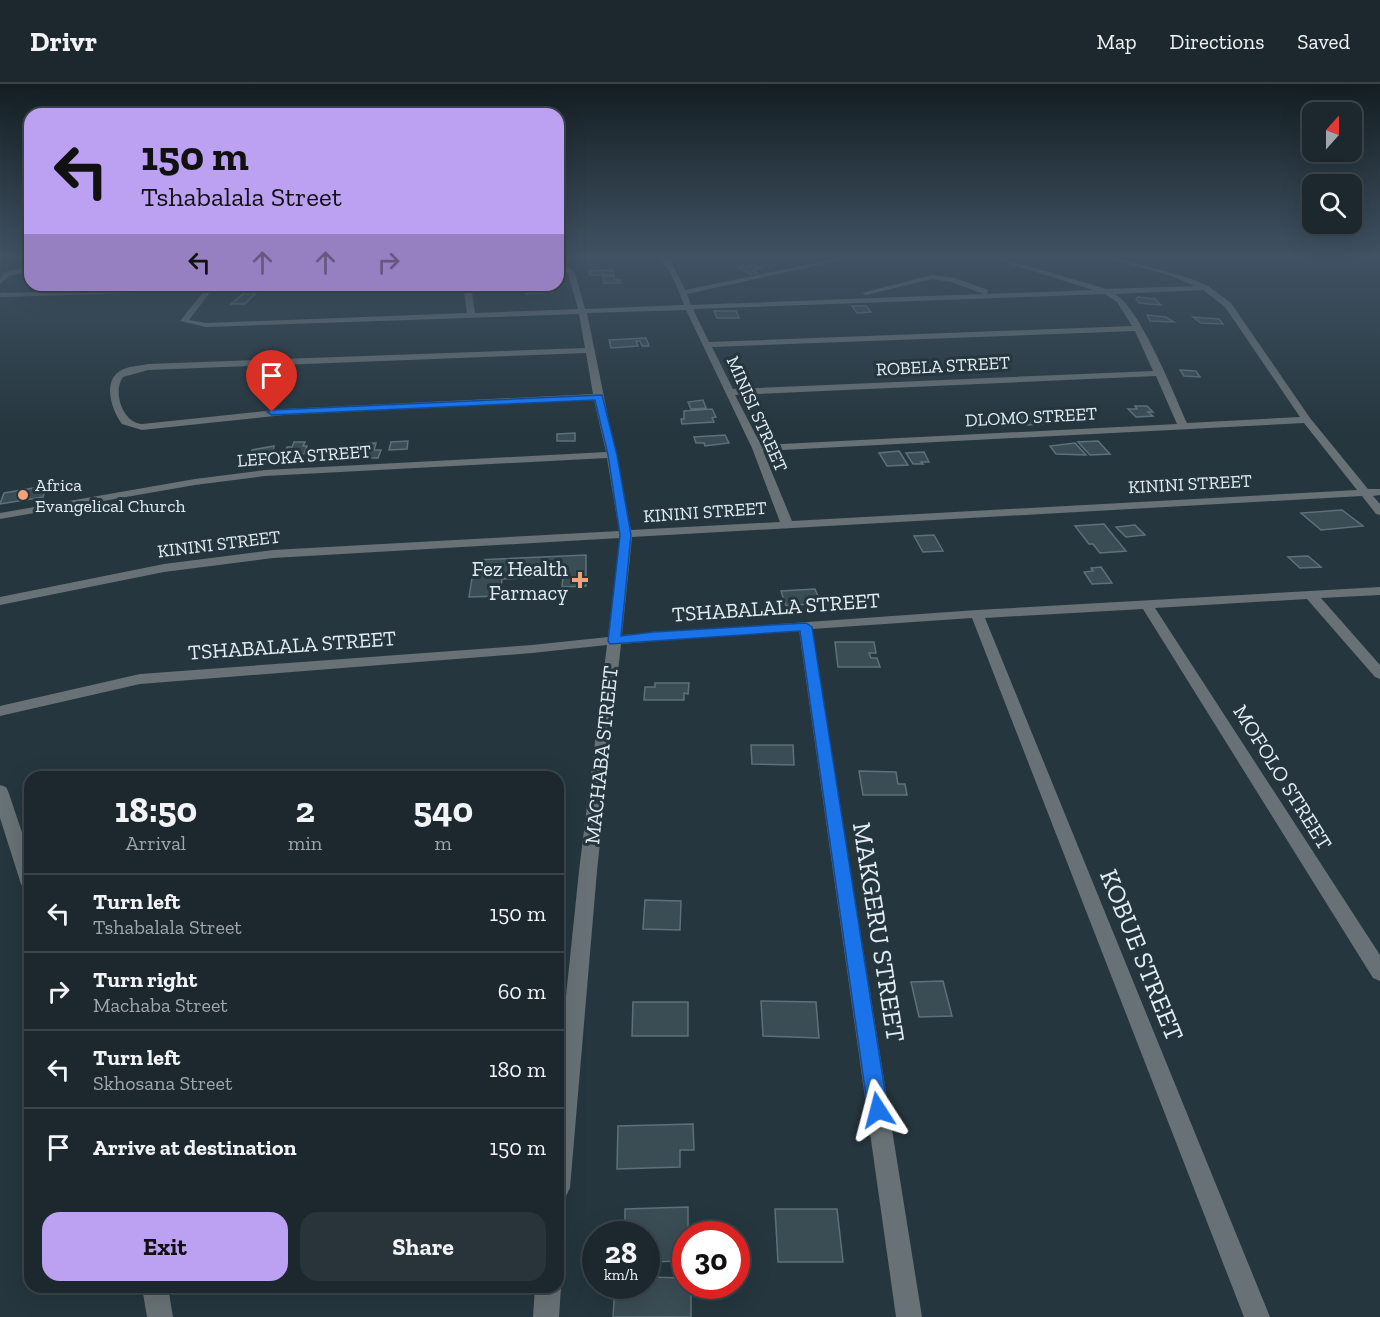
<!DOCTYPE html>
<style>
:root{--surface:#1c282e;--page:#29343a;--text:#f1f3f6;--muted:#a0a6aa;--line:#3a444a;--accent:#bca0f2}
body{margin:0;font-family:"Zilla Slab",serif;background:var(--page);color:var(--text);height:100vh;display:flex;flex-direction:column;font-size:22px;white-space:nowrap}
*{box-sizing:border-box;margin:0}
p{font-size:20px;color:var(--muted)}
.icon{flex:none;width:33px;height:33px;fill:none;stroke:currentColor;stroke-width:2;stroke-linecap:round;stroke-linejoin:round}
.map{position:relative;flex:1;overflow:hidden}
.details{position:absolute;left:24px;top:687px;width:540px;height:522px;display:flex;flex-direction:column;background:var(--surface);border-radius:18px;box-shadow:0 6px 24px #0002,0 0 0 2px var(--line)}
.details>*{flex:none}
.top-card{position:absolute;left:24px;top:24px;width:540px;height:183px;border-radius:18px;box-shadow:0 6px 24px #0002,0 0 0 2px var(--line);background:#bca0f2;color:#111;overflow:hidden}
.needle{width:39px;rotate:21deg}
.buttons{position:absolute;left:1302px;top:18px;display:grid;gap:12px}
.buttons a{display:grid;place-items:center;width:60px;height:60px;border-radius:12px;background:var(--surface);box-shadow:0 6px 24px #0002,0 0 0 2px var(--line);font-size:30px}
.speed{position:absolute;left:582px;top:1137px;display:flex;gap:12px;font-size:30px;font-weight:700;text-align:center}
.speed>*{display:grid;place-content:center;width:78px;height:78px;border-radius:50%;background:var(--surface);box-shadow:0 6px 24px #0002,0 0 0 2px var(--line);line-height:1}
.speed small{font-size:15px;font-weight:400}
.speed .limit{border:9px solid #d22;background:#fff;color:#111}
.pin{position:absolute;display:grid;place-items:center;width:51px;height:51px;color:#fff;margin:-62px -26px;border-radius:50% 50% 50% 0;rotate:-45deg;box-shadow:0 0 6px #0007}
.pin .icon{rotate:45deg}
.me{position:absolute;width:66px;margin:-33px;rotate:351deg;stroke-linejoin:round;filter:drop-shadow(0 0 4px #0008)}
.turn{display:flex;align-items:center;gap:21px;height:126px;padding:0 18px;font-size:27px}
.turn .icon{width:78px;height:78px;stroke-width:2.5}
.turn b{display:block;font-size:42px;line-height:51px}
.lanes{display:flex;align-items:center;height:57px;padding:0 18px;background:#0003;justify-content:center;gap:30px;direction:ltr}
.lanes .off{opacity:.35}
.eta{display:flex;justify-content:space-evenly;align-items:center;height:102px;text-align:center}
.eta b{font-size:36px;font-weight:700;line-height:42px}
.action{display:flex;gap:12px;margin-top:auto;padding:12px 18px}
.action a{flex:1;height:69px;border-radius:18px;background:var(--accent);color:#111;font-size:24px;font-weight:700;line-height:69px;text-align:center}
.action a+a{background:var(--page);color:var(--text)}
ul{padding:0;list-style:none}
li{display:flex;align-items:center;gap:18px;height:78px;padding:0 18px;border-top:2px solid var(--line)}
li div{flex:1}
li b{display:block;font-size:22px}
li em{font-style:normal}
header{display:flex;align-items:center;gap:36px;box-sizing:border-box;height:84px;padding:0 30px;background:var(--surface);border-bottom:2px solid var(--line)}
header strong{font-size:28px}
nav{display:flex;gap:33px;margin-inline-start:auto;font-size:21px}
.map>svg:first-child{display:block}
.building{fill:#3a4c54;stroke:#5e717a;stroke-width:1.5}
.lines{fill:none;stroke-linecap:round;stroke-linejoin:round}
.minor{fill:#687175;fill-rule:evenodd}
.route{fill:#1a73e8;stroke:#114b97;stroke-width:1.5}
.poi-dot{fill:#f0a278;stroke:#25363e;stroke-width:2}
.labels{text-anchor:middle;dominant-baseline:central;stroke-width:6;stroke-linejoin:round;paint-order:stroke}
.far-street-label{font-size:18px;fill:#e2ecf2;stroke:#25363e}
.far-poi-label{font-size:18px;fill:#e2ecf2;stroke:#25363e;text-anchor:start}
.poi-label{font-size:21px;fill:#e2ecf2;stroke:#25363e;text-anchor:end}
.street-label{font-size:21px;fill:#e2ecf2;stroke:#25363e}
.near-street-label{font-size:26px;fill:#e2ecf2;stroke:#25363e}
</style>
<header>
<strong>Drivr</strong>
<nav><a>Map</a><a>Directions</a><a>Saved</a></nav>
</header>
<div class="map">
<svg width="1380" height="1233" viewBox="0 0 1380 1233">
<rect width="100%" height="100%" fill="#25363e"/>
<path class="building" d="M754,181L761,184L753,186L758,189L750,190L738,183Z
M612,186L614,191H590L589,187Z
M614,192L615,196H620L621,199H604L603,193Z
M555,204V206L549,207L553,208L526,210L525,207L530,205Z
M244,209H256L245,220H231Z
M1138,213L1155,215L1161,221L1139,219L1136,215Z
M852,222H866L871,228L857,229Z
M714,227H736L739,234H717Z
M1147,231L1166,233L1174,238L1150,237Z
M1193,233L1219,235L1223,240L1201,239Z
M646,254L649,262H642L640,257H636L638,262L611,264L609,256Z
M1180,286L1196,287L1200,293L1184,292Z
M703,316L706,324L691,325L688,318Z
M1135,322H1147L1153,328H1148L1153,332L1136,333L1128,325H1137Z
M712,325L716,333L712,334L714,338L682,340L681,335H684V327Z
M1044,329L1053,339L1027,341L1017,330Z
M575,349V357H557V350Z
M725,351L729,359L705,362L704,359H696L694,353Z
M408,357L407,365L389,366L391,358Z
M1098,357L1110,370L1090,371L1078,358Z
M294,358H305L303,362H307L304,370H300L297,376L282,377L287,363H292Z
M376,359L374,366H381L378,374H368L369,372L353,375L358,360Z
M1075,359L1086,371L1056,370L1050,362Z
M274,362L273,368L269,369L268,378L250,381L252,366Z
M899,367L908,381L887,382L879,369Z
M924,368L929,378H921L923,380H913L906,369Z
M46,402L43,413L0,420L4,409Z
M1342,426L1363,442L1321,446L1301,429Z
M1104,440L1126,467L1100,469L1093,460H1089L1075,442Z
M1135,441L1145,451L1126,453L1116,443Z
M934,451L943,467L923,468L914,452Z
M586,471V502L562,503L563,492L502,495L500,512L469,513L475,476Z
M1308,472L1321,483L1300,484L1288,473Z
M1101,483L1112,499L1092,500L1084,488L1093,487L1091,484Z
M815,505L821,519L786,522L781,507Z
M835,558H874L876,569H869L871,574H877L880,583H838Z
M655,599H689L688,610L684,609V616H644L645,603H655Z
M751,661H793L794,681L752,680Z
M859,687L896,688L898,700H905L907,711H863Z
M645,816L681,817L680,846L643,845Z
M943,897L952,932L919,933L911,898Z
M761,917L816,918L819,954L763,952Z
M633,918H688V952H632Z
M693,1040L694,1066H680V1083L617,1085L618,1042Z
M688,1123V1150H686L684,1157L685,1177L646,1178V1150H616L617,1141H625V1125Z
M775,1125H837L843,1178H778Z
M646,1193L686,1194V1202H691V1233H613L615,1202H646Z"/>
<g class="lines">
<path class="minor" d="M658,173H689L671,177L685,206L845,173H856L687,210L691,221L984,210L951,198L932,195L866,211L862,209L932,191L955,194L988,206L987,210L1093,206L988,173H997L1107,205L1195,202L1168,191L1103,173H1113L1189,194L1208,202L1231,219L1310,334L1368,405H1380V411L1373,412L1380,420V431L1376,430L1362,412L632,453L622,551L977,526L1380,503V511L1321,514L1380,581V595L1375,593L1307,515L1155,524L1380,871V897L1373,894L1143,525L985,534L1270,1233H1244L972,534L812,545L922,1233H896L799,546L621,560L597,787L570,1104L566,1112L558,1116V989L579,787L607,561L532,569L140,600L0,632V622L140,590L532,561L608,553L620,454L273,474L164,488L0,521V513L164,480L273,466L619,447L607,374L265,392L195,401L0,435V429L195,395L265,386L606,368L594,316L284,331L142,346L122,340C112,327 102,298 120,287C128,282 139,282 148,280L585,264L579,230L206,243L180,237L204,207L0,213V209L331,201L327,203L211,207L189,236L206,239L467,229L463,201H471L475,229L578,225L568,190L558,181V175L575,189L585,225L684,221C677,203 671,185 658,173ZM1203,206L1225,223L1300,333L1187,339C1173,308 1141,226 1115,210ZM1105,210L1117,218L1132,242L709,258L693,225ZM686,226L752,364L780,438L631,446L587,229ZM1135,247L1153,287L733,305L712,263ZM586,269L593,310L284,325L142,340C123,339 112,308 123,293L148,286ZM1156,292L1177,340L761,361L735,311ZM1304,339L1357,406L792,437L763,367Z
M30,183V187L9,192L0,200V194L4,188Z
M0,701L6,703L8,707L30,772V808L24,805L21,800L0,734Z
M558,1196L561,1203L559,1233H533L535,1203H558Z
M142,1203H168L173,1233H147Z"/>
</g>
<linearGradient id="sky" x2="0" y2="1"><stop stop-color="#141e22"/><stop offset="0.5" stop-color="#405263"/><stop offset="1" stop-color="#405263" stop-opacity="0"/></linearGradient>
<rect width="1380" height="345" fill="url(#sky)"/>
<path class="route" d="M602,311L617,371L631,451L621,552L654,548L806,539L812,543L888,1026L885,1033L878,1036L871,1033L868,1026L800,547L610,560L608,557L620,451L608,371L595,316L272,331L267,328L272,326Z"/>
<g class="poi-dot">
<circle cx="23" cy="411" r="6"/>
<path d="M577 487h6v6h6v6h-6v6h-6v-6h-6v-6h6z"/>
</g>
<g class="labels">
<g class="far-street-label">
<text transform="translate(943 282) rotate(-3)">ROBELA STREET</text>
<text transform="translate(757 330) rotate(66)">MINISI STREET</text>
<text transform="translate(1031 333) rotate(-3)">DLOMO STREET</text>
<text transform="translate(304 372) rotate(-4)">LEFOKA STREET</text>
<text transform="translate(1190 400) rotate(-3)">KININI STREET</text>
<text transform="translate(705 428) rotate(-4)">KININI STREET</text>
<text transform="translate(219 460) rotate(-7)">KININI STREET</text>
</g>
<g class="far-poi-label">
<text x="35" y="401">Africa<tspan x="35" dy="21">Evangelical Church</tspan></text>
</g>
<g class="poi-label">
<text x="568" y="484">Fez Health<tspan x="568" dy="24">Farmacy</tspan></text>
</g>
<g class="street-label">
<text transform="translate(776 523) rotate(-4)">TSHABALALA STREET</text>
<text transform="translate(292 561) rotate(-4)">TSHABALALA STREET</text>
<text transform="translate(601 671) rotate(-84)">MACHABA STREET</text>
<text transform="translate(1283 693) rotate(58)">MOFOLO STREET</text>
</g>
<g class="near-street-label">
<text transform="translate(879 848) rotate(81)">MAKGERU STREET</text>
<text transform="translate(1142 871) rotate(68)">KOBUE STREET</text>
</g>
</g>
</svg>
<div class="buttons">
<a><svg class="needle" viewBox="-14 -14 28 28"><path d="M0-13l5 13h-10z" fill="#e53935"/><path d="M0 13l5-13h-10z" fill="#a0a6aa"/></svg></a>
<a><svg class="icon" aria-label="search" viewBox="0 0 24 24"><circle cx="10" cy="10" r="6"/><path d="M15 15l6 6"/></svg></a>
</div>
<div class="speed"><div>28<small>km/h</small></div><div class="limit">30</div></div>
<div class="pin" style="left:272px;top:328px;background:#d93025"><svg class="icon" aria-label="arrive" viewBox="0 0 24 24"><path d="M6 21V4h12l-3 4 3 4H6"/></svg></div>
<svg class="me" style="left:878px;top:1026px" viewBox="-20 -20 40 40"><path d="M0-17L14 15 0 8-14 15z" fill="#1a73e8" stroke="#fff" stroke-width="4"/></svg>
<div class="top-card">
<div class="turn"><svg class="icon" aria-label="left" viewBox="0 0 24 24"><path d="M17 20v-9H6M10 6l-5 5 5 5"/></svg><div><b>150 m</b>Tshabalala Street</div></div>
<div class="lanes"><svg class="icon" aria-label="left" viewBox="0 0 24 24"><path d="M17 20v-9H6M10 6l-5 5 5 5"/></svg><svg class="icon off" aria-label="ahead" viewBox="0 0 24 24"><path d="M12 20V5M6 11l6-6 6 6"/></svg><svg class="icon off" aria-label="ahead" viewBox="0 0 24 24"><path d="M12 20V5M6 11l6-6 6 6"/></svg><svg class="icon off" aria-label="right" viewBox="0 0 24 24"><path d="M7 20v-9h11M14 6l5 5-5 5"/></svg></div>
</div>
<section class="details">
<div class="eta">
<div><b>18:50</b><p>Arrival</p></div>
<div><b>2</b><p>min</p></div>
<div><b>540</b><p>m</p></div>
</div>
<ul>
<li><svg class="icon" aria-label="left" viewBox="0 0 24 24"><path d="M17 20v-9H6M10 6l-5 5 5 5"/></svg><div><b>Turn left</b><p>Tshabalala Street</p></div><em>150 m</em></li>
<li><svg class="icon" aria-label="right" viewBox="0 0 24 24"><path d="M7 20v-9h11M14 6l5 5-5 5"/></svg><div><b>Turn right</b><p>Machaba Street</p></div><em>60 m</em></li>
<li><svg class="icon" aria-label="left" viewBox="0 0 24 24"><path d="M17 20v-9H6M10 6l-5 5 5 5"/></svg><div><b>Turn left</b><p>Skhosana Street</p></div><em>180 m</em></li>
<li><svg class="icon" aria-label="arrive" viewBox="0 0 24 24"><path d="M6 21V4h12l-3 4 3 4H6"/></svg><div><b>Arrive at destination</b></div><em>150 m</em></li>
</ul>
<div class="action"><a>Exit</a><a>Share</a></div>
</section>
</div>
